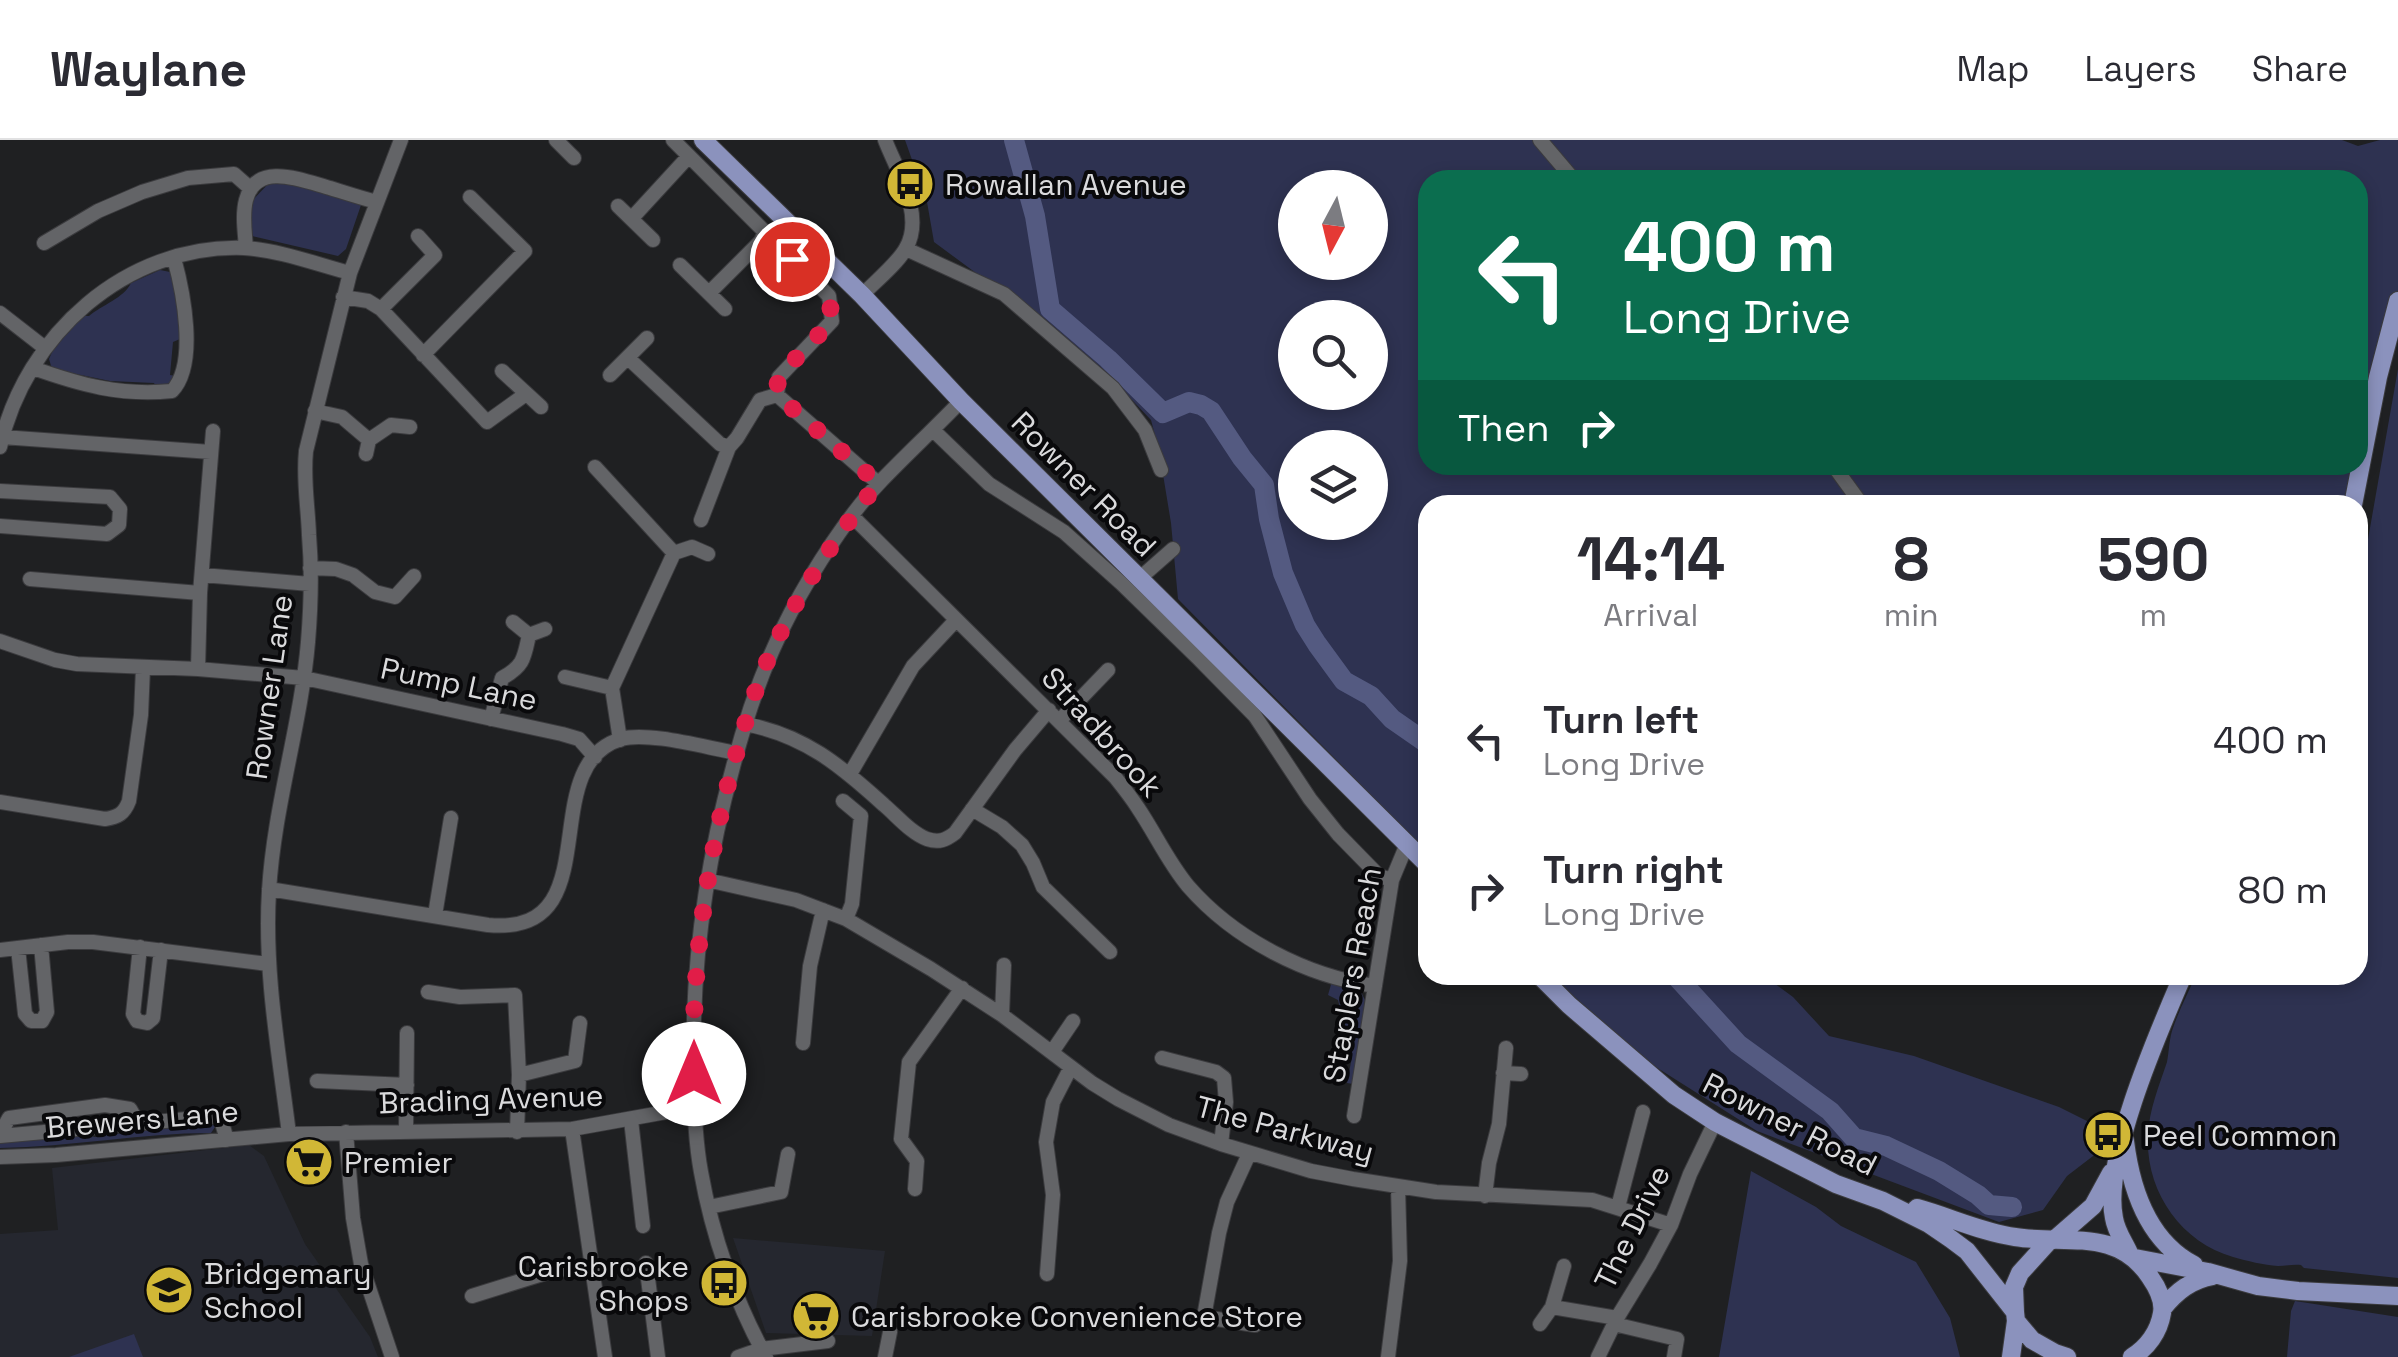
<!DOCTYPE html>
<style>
:root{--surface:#fff;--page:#f7f7f7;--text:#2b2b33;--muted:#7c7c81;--line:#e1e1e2}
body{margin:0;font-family:"Space Grotesk",sans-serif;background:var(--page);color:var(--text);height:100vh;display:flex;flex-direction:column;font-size:38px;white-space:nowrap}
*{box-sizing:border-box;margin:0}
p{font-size:32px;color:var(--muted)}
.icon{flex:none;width:55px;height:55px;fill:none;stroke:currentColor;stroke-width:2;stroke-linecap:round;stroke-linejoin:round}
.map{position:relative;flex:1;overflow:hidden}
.panel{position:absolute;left:1418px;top:355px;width:950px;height:490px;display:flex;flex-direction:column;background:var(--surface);border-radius:30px;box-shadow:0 5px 15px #0003}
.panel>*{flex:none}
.hud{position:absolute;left:1418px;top:30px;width:950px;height:305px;border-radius:30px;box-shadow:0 5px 15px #0003;background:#0b6e4f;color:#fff;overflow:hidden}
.needle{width:65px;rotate:187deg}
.controls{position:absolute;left:1278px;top:30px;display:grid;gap:20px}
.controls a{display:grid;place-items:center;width:110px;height:110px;border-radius:50%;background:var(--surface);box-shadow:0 5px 15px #0003;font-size:50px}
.pin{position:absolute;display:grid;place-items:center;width:85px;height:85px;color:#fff;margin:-42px;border:5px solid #fff;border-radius:50%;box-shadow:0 2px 10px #0007}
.me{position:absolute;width:110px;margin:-55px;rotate:0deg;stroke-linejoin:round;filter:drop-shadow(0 0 8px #0008)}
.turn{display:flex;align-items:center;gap:35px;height:210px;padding:0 40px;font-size:45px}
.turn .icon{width:130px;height:130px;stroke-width:2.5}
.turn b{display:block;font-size:70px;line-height:85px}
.then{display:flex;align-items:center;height:95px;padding:0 40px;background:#0003;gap:20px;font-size:38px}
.eta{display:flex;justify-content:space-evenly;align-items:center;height:170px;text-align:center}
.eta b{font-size:60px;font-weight:800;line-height:70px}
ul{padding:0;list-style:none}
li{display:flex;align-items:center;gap:30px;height:150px;padding:0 40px}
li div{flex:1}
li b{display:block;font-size:38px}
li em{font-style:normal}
header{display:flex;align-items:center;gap:60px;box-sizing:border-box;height:140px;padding:0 50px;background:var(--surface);border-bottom:2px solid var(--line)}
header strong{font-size:48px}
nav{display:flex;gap:55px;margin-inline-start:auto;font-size:35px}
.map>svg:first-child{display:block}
.built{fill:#25272f}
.green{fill:#2e3251;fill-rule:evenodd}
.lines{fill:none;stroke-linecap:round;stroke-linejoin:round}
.river{stroke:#545a81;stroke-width:20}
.minor-casing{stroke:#3b3b3e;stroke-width:16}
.major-casing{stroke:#3b3b3e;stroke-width:20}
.minor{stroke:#636467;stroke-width:14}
.major{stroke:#8b92bd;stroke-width:18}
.route{stroke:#e11d48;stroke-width:18;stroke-dasharray:0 32.4}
.labels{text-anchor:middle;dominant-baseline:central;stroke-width:8;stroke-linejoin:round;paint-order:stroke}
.poi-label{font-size:30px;fill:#dadadc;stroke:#09090b;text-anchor:start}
.street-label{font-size:30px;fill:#dadadc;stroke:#09090b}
</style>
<header>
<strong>Waylane</strong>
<nav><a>Map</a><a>Layers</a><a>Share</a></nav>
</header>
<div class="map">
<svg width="2398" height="1217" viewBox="0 0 2398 1217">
<rect width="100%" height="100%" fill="#1f2022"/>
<path class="built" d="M249,1005L264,1016L305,1104L370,1197L378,1217H0V1094L58,1090L52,1028Z
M733,1098L885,1111L872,1196L766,1193Z"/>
<path class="green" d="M905,0H2342L2358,6L2380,0H2398V162L2358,304V40H1428V325H2353L2343,365H1428L1427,712L1178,459L1171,383L1159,310L1151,280L1116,243L1053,190L934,102L927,62ZM1295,48H1370V122H1295ZM1295,178H1370V252H1295ZM1295,308H1370V382H1295Z
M281,40L340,56L361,65L346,109L338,116L252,96L251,62L270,42Z
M160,130L170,132L178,146L180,199L173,202L170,235L176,236L167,246L157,249L154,243L110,241L52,229L49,219L53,210L82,176H89C102,165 124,158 131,143Z
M2398,229V1138L2304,1128L2301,1125C2293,1124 2286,1126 2278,1126C2264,1125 2247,1121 2233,1117C2180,1102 2145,1050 2148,995C2149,970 2159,946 2167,922C2169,912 2169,901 2172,891C2178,872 2188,853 2196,835H2358V456Z
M1548,835H1763L1793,857L1829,896L1914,916L2059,967L2091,983L2097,1013L2067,1036L2043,1070L1999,1082L1757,991L1610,898Z
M1332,841L1360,850L1365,860L1353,944L1347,943L1352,917L1338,860L1328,855Z
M210,981L215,987L211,993C140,993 71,1007 0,1008V1000L90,994L94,997Z
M1751,1031L1816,1067L1841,1086L1916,1122L1950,1178L1960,1217H1719Z
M2295,1161L2398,1177V1217H2287L2291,1171Z
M134,1194L143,1217H69Z"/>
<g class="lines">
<path class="river" d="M1014,0L1035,76L1050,169L1108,219L1163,273L1189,262L1201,265L1211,271L1242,318L1264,345L1269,379L1283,433L1305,485L1317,504L1344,541L1371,556L1392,579L1428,604
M1675,835L1738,904L1830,971L1854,998L1886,1006L1939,1031L1978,1055L1989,1065L2012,1067"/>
<g class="minor-casing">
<path id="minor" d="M556,0L574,18
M673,0L829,156L832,181L779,237L777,255L878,343
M1540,0L1574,40
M618,66L653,100
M632,78L689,16
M44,103L98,71L142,52L188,38L234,34L251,49
M246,108C245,93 242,75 246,60C256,20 304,41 330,48C346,53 361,58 377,62
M906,109L1004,154L1113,248L1145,290L1161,330
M680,125L725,169
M709,153L761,101L765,91
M862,155C875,142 898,123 906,108C925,75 897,31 885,0
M343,157L368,161L381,169L487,282L526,254
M381,169L435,115L418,96
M0,173L45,208
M423,215L525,111L470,57
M628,218L720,304L729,307
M33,228C81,245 120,256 172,251C198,224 183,151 174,118
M502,231L541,267
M610,235L647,198
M315,271L342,277L369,300
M933,290L989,344L1064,392L1121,443L1198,518L1255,576L1310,659L1338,694L1379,736L1392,740
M2,297L211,312
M0,307C25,195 126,104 244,108C279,110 316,124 350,133
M366,314L369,300L391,285L410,287
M1833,325L1862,365
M595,327L674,413
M0,351L110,357L120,369L119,385L107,394L0,386
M852,376L1115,637C1123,647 1131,657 1138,668C1155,693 1168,722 1188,746C1234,799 1306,836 1375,846
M701,380L729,307L737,298L760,260L777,255
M310,428L336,429L353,435L375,452L395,457L414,436
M202,435L310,444
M1140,438L1173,409
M30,439L200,453
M513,482L529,495
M0,501L55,520L77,524L198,529L304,538L562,594L579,599L595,617
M198,529L200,453L213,291
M565,537L612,548
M491,579L502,538C524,526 524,518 529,495L545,489
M1059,581L1108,530
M745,584C804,595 840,625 884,665C897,676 911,693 927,699C939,703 946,700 955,693L1015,610L1049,570
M620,600L612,548L674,413L692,407L708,414
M850,634L913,526L956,480
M843,661L861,676L852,764L846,779
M0,662L105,679C118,677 124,674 129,661L141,575L143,528
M972,669L1002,687L1022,705L1033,723L1043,747L1110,812
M707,740L796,760L846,779L931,829L1002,875L1092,943L1118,959L1169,985L1221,1004L1311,1031L1353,1039L1436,1052L1592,1060L1671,1085
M269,749L488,785C613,797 532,626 621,599C648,591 707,608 737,613
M435,775L451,678
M140,807L133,874L137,881L147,883L153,878L161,810
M18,808L25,874L31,881H42L47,872L41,805
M0,810L68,802H93L268,824
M428,852L460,857L515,855L519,935L517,992
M1002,875L1004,825
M803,903L810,826L823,770
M1052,912L1073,881
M1162,918L1216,932L1224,938L1226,962L1221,1004
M1503,933L1521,934
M519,935L575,921L580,883
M317,941L407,945
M1354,976L1392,740L1407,704
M631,980L643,1086
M572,989L605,1217
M406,990L407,893
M346,992L353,1078L361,1124L392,1217
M0,994L9,978L105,965L130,969L139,985
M289,994C279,913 264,832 269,751C274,666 301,585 308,502C311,466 312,430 309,395C308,366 303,340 306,311L350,133L401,0
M0,996L220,976L227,1000
M1249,1014L1227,1062L1219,1093L1204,1177L1255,1185
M0,1017L56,1015L289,994L572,989L694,967
M915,1049L917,1021L901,999L909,922L962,848
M1485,1056L1489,1023L1499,984L1506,908
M709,1067L781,1052L788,1014
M1618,1067L1643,972
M646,1123L658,1217
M1047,1134L1053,1055L1046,1002L1053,962L1071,927
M472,1156L552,1131L592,1125
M1552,1167L1617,1178
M1540,1184L1552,1167L1564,1126
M1614,1184L1677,1199L1674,1217
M738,1217L761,1209L828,1201
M766,1217C735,1161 712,1095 701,1032C695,1000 694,967 694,934C691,830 705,728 733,627C747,573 765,521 791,472C813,430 848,375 881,341C907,314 935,288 961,261
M885,1217L890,1192
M1388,1217L1400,1121L1398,1047
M1598,1217L1617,1178L1650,1124L1671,1085L1690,1034L1715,982"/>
</g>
<g class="major-casing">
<path id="major" d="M703,0L862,155L961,261L1428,725
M2353,365L2378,237L2398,161
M1539,835L1569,865L1674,955L1715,982L1836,1044L1883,1061L1929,1084L1951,1099L1967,1111L2015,1172
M2125,1001C2131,1049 2148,1101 2194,1125
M1917,1068C1950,1077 1981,1092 2015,1097C2065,1105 2117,1087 2150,1137C2157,1147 2164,1161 2162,1173C2159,1192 2147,1208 2132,1217
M2050,1100L2020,1133L2014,1147L2015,1172L2016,1181L2032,1200L2055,1213L2067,1217
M2054,1100L2093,1066L2111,1033
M2129,1113C2124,1102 2116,1091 2114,1078C2102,1020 2159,891 2183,835
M2135,1118L2208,1132L2258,1146L2298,1151L2398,1156
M2163,1168C2177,1151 2191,1140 2213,1136
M2011,1217L2016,1181"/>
</g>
<use href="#minor" class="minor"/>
<use href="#major" class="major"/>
</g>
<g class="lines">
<path class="route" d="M694,934C691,829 706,726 733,625C743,591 752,557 766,524C794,459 834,399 878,343L777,255L778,237L832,181L829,156L792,119"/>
</g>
<defs>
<g id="bus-disc" transform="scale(2.5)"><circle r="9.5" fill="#d1b736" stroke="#09090b"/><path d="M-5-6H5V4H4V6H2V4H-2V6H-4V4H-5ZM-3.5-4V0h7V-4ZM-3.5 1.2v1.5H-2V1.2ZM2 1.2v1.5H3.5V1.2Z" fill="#111"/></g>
<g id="supermarket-disc" transform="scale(2.5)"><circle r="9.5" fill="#d1b736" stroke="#09090b"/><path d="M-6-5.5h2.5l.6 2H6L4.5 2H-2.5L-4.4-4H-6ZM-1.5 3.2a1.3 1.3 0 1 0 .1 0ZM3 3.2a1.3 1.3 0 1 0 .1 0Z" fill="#111"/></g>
<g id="school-disc" transform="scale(2.5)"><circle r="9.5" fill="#d1b736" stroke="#09090b"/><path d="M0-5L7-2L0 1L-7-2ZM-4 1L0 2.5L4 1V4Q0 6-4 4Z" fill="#111"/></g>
</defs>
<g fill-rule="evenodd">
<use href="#bus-disc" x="910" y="44"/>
<use href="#bus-disc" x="2108" y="995"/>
<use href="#supermarket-disc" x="309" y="1022"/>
<use href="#bus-disc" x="724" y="1143"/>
<use href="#school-disc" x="169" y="1150"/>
<use href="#supermarket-disc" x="816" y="1176"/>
</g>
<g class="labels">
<g class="poi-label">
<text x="945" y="44">Rowallan Avenue</text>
<text x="2143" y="995">Peel Common</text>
<text x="344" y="1022">Premier</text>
<text x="689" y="1126" text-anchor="end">Carisbrooke<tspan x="689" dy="34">Shops</tspan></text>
<text x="204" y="1133">Bridgemary<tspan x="204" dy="34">School</tspan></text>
<text x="851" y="1176">Carisbrooke Convenience Store</text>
</g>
<g class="street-label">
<text transform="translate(1084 344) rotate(45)">Rowner Road</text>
<text transform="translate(459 544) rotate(12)">Pump Lane</text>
<text transform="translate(269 547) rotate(-82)">Rowner Lane</text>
<text transform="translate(1102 592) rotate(48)">Stradbrook</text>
<text transform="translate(1352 835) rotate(-80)">Staplers Reach</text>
<text transform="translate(491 959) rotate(-2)">Brading Avenue</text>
<text transform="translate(142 979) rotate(-5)">Brewers Lane</text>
<text transform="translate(1790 984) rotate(27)">Rowner Road</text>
<text transform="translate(1285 989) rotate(15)">The Parkway</text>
<text transform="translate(1632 1087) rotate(-64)">The Drive</text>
</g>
</g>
</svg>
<div class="controls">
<a><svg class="needle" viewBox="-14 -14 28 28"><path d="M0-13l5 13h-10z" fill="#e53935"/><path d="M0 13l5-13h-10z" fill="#7c7c81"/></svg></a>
<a><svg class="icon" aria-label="search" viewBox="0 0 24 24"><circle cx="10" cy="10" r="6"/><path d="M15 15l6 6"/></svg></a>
<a><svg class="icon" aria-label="layers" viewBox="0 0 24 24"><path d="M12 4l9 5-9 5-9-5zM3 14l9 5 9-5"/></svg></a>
</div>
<div class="pin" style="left:792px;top:119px;background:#d93025"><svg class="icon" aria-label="arrive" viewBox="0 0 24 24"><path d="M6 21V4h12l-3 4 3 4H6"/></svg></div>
<svg class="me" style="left:694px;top:934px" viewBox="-20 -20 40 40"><circle r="19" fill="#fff"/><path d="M0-13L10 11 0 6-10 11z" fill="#e11d48"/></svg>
<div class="hud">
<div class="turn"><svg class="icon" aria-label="left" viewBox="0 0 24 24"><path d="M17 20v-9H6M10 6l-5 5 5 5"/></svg><div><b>400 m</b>Long Drive</div></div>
<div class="then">Then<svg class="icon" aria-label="right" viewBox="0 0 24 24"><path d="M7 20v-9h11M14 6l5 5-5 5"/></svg></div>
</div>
<section class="panel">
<div class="eta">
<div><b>14:14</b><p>Arrival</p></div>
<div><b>8</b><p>min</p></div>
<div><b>590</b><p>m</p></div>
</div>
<ul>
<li><svg class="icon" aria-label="left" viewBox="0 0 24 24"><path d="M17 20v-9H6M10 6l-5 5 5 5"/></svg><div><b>Turn left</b><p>Long Drive</p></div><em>400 m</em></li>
<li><svg class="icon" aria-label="right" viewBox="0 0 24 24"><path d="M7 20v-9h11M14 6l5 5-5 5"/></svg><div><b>Turn right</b><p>Long Drive</p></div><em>80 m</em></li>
</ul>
</section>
</div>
